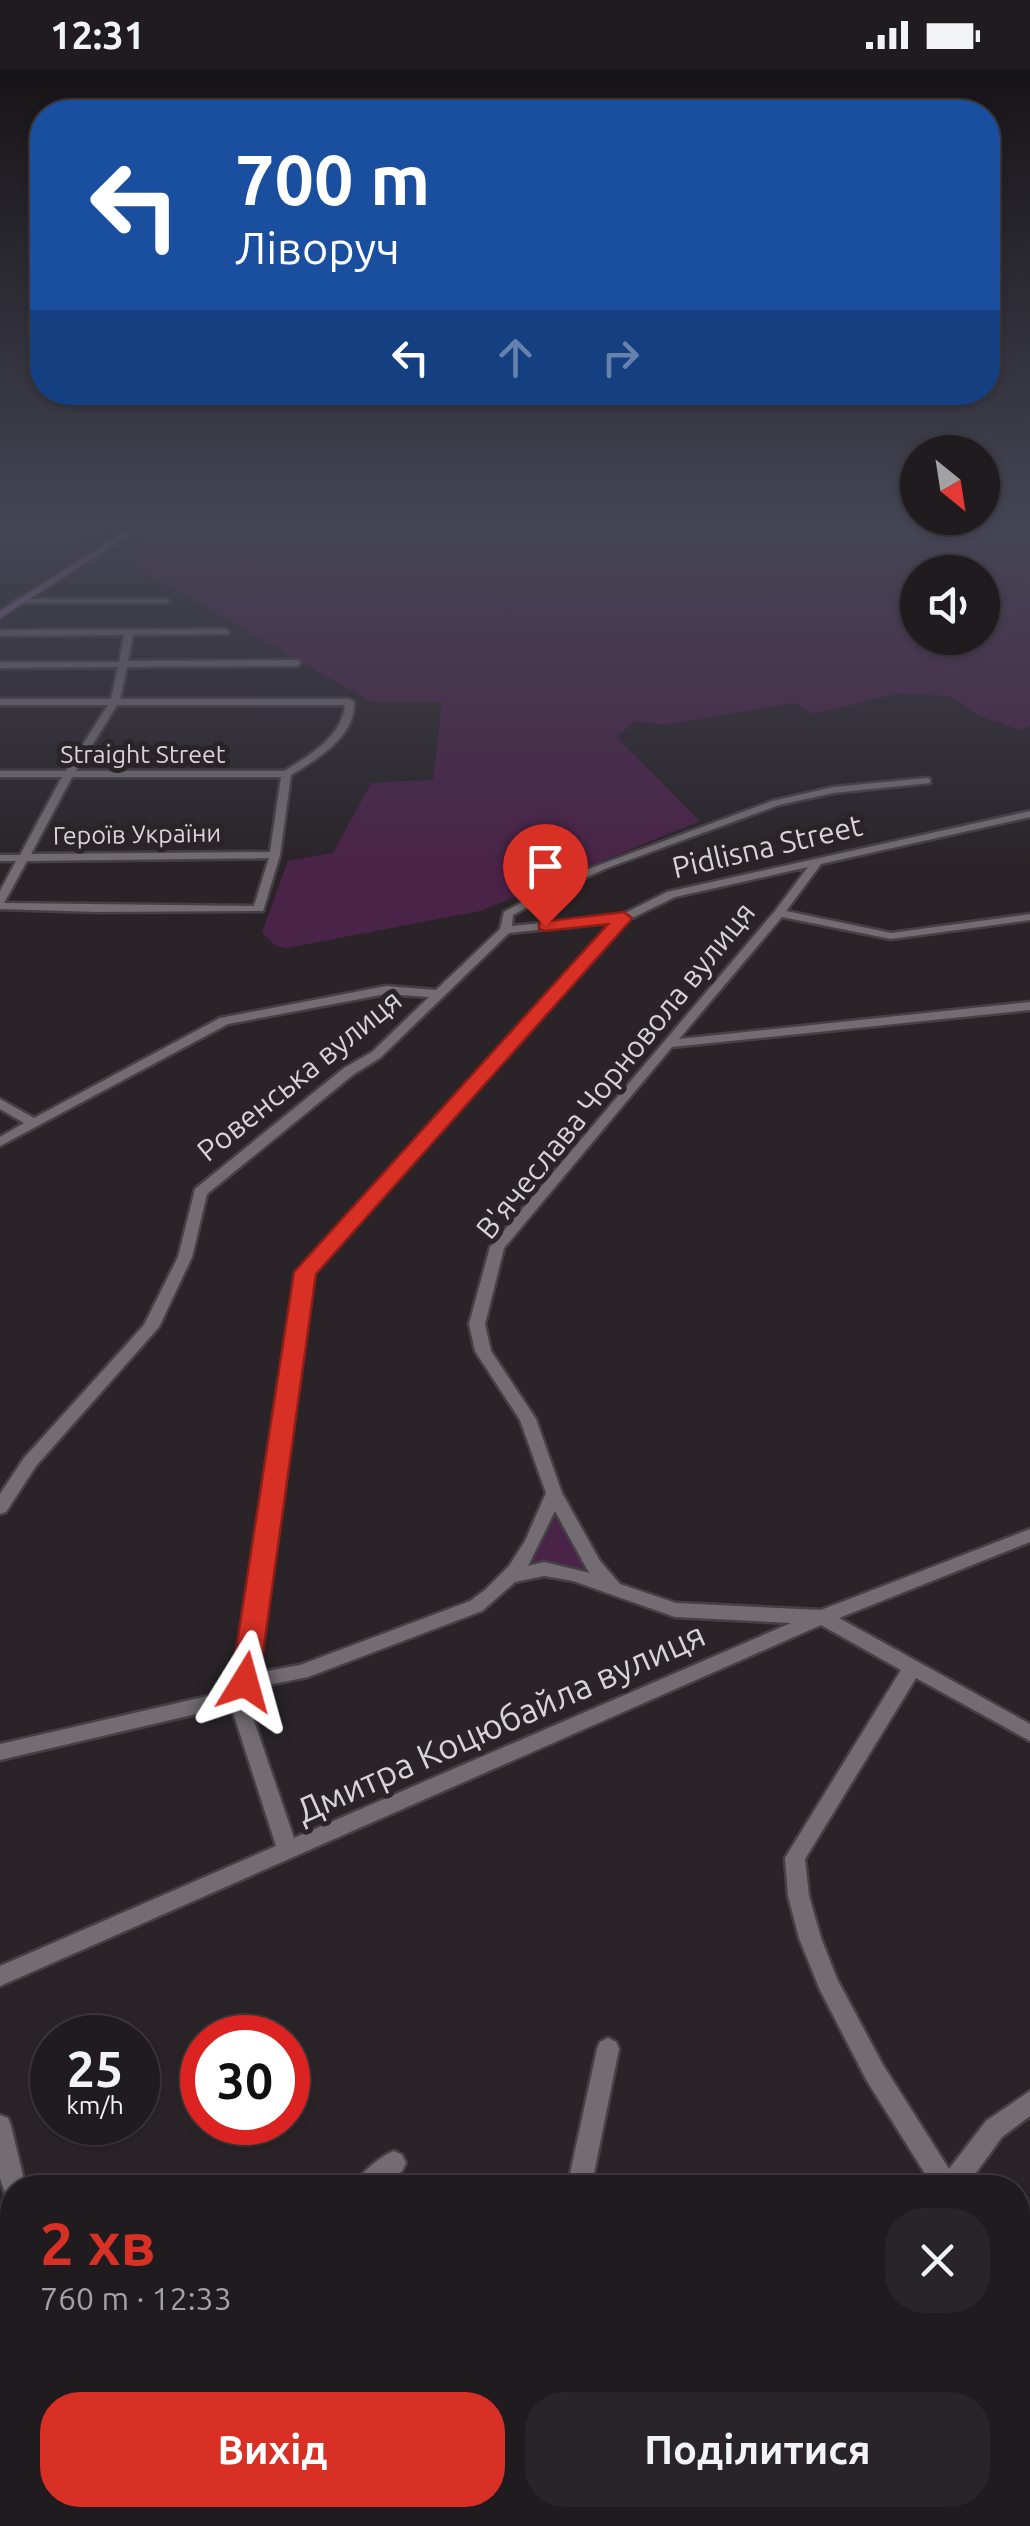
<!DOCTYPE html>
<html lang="uk">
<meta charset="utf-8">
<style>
:root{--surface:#201b1f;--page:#282428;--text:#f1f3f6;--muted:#a2a1a4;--line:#3d393d;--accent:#d93025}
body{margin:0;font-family:Ubuntu,sans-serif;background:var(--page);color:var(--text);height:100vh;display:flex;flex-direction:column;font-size:38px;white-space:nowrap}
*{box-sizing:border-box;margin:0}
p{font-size:32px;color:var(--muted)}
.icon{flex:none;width:55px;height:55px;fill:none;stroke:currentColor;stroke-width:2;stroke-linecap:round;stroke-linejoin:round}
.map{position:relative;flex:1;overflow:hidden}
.details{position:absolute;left:0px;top:2105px;width:1030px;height:352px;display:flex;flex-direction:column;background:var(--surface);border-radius:40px 40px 0 0;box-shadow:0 2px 8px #0004,0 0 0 2px var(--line)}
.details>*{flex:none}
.banner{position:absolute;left:30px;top:30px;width:970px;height:305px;border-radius:40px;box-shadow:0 2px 8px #0004,0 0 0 2px var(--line);background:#1a4fa0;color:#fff;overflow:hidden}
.needle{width:65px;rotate:150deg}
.controls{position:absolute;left:900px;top:365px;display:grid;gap:20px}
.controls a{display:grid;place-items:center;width:100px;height:100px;border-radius:50%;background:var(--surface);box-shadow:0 2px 8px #0004,0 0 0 2px var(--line);font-size:50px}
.speed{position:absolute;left:30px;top:1945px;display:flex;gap:20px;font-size:50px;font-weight:700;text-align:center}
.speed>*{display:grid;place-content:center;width:130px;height:130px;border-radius:50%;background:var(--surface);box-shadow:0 2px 8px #0004,0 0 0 2px var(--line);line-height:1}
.speed small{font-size:25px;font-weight:400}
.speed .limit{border:15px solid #d22;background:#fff;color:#111}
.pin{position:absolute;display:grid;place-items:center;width:85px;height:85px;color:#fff;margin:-102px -42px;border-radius:50% 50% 50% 0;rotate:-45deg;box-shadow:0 0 10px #0007}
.pin .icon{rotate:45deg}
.me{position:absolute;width:110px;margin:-55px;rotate:8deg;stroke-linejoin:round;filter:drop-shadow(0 0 8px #0008)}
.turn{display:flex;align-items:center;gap:35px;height:210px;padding:0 40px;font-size:45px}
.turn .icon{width:130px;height:130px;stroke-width:2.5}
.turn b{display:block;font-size:70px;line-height:85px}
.lanes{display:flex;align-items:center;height:95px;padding:0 40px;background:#0003;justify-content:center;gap:50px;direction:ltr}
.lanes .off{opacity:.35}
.round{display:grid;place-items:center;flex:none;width:105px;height:105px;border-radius:40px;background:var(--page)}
.headline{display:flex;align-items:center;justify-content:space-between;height:170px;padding:0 40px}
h1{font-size:60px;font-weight:700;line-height:75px;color:var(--accent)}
.primary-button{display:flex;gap:20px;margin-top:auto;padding:20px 40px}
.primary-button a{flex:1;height:115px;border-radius:40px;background:var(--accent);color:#fff;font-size:40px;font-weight:700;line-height:115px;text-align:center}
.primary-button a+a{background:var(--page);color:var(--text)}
.status{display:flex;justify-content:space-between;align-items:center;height:70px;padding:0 50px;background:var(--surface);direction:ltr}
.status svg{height:28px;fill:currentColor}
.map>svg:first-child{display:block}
.green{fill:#4a2348;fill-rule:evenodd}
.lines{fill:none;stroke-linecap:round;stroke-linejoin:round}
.minor-casing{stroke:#454045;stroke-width:5}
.major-casing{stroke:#454045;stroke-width:4}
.minor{fill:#736c72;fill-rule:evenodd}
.major{fill:#966c93;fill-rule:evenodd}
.route{fill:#d93025;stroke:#8d1f18;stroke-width:2.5}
.labels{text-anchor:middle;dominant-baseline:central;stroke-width:10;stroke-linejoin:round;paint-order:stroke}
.far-street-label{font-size:25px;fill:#d7d3d6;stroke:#2a2429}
.street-label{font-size:30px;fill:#d7d3d6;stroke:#2a2429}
.near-street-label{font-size:35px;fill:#d7d3d6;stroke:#2a2429}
</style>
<div class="status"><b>12:31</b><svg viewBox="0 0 49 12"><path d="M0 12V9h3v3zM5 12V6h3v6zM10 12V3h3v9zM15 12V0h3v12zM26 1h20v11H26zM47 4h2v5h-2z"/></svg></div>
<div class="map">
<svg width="1030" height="2456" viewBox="0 0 1030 2456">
<rect width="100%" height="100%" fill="#2a2429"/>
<path class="green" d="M0,457H107L58,483L0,476Z
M160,457H1030V656L1019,660L977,645L950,626L896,624L813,644L795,633L665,655L636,651L616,667L700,751L480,841L287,878L276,876L262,862L288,791L333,783L371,713L433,710L442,632H371L134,496L140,466ZM918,502H982V568H918Z
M554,1423L612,1515L575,1505L513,1506Z"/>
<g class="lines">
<g class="minor-casing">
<path id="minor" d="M18,529H166L170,531L166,533H15L14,531Z
M225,559L229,562L228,564L133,565L128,591L297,590L301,593L297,596L127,597L120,629H349L354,632C356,666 316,690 291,705L280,785L263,841L97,842L0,839V821L16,791H0V785H20L62,707H0V701H66L108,635H0V629H111L118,597L0,598V592H119L124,565L0,566V560ZM117,635H345C342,667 309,686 284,701H76ZM72,707H281L270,782L31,784ZM269,788L254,836L4,833L27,791Z
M926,708L930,709V713L833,723L779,735L607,798L558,820L513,845L512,856L621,845L667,822L1030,741V747L821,794L786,841L891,863L1030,844V850L891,869L782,847L679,969L1030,932V940L672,977L504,1178L485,1254L491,1281L536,1349L562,1423L600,1491L620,1514L676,1533L821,1540L1030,1459V1472L839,1548L1030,1654V1671L916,1608L805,1789L809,1826L821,1868L837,1909L883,1995L949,2099L986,2051L1030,2021V2046L1002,2067L965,2118H934L867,2011L820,1920L799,1868L788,1826L785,1788L901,1600L821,1555L0,1916V1896L276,1776L232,1639L233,1629L213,1640L0,1690V1674L208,1626L236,1608L298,1202L614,852L509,863L380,988L354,1004L207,1124L192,1187L159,1257L36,1396L6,1442L0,1444V1424L24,1388L144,1255L178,1187L195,1119L344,998L372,982L429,927L386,924L228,954L0,1076V1067L24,1053L0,1039V1029L34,1048L220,948L386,916L436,920L500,859L504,842L575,804L772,731L833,717ZM808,797L775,841L490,1177L469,1254L475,1281L520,1350L546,1423L525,1471L509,1496L485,1520L470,1531L300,1595L256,1603L312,1203L628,850L675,827ZM555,1441L588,1501L590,1503L544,1492L528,1496ZM544,1506L573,1511L675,1547L791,1553L294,1768L250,1639L253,1618L308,1607L482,1541L515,1512Z
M608,1968L616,1972L619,1979L591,2118H567L597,1979L600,1972Z
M0,2045L8,2048L11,2056L26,2118H12V2129L6,2126L0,2108Z
M394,2081L402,2085L406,2093L402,2101L383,2118H353C360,2103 379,2087 394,2081Z
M436,2445H471L476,2456H442Z
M931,2445H957L960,2456H934Z"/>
</g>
<g class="major-casing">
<path id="major" d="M132,457H142L0,548V541Z"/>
</g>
<use href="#minor" class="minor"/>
<use href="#major" class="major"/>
</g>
<linearGradient id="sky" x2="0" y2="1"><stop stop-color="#171417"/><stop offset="0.57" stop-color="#444554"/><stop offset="1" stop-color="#444554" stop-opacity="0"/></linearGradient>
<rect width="1030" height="801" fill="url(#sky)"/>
<path class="route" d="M624,842L632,848L630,851L316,1204L259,1612L255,1620H235L231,1612L294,1202L608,854L545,861L539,859V852Z"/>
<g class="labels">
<g class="far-street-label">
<text x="143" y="684">Straight Street</text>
<text transform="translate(137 764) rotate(-1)">Героїв України</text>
</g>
<g class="street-label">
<text transform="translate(767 776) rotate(-13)">Pidlisna Street</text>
<text transform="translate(615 1000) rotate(-51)">В'ячеслава Чорновола вулиця</text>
<text transform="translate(299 1005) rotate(-39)">Ровенська вулиця</text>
</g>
<g class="near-street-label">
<text transform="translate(500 1652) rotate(-24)">Дмитра Коцюбайла вулиця</text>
</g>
</g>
</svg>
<div class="controls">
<a><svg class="needle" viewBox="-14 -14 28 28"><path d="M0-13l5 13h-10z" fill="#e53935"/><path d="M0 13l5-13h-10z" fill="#a2a1a4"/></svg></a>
<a><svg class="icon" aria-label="sound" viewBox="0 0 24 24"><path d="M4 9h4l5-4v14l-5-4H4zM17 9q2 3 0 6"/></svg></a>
</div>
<div class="speed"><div>25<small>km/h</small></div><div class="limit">30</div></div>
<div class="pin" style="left:545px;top:856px;background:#d93025"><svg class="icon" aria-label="arrive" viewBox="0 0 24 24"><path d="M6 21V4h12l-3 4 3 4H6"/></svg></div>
<svg class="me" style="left:245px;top:1612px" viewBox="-20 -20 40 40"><path d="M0-17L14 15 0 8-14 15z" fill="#d93025" stroke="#fff" stroke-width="4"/></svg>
<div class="banner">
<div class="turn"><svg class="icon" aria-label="left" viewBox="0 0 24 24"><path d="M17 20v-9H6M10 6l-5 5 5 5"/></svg><div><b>700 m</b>Ліворуч</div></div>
<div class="lanes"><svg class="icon" aria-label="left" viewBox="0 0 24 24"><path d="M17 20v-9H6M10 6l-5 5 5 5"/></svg><svg class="icon off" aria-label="ahead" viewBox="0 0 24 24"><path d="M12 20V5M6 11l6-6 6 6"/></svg><svg class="icon off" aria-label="right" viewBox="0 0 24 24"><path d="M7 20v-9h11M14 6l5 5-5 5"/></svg></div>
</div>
<section class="details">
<div class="headline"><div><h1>2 хв</h1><p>760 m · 12:33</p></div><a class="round"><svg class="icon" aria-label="close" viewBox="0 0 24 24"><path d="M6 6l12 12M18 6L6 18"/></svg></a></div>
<div class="primary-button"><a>Вихід</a><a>Поділитися</a></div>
</section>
</div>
